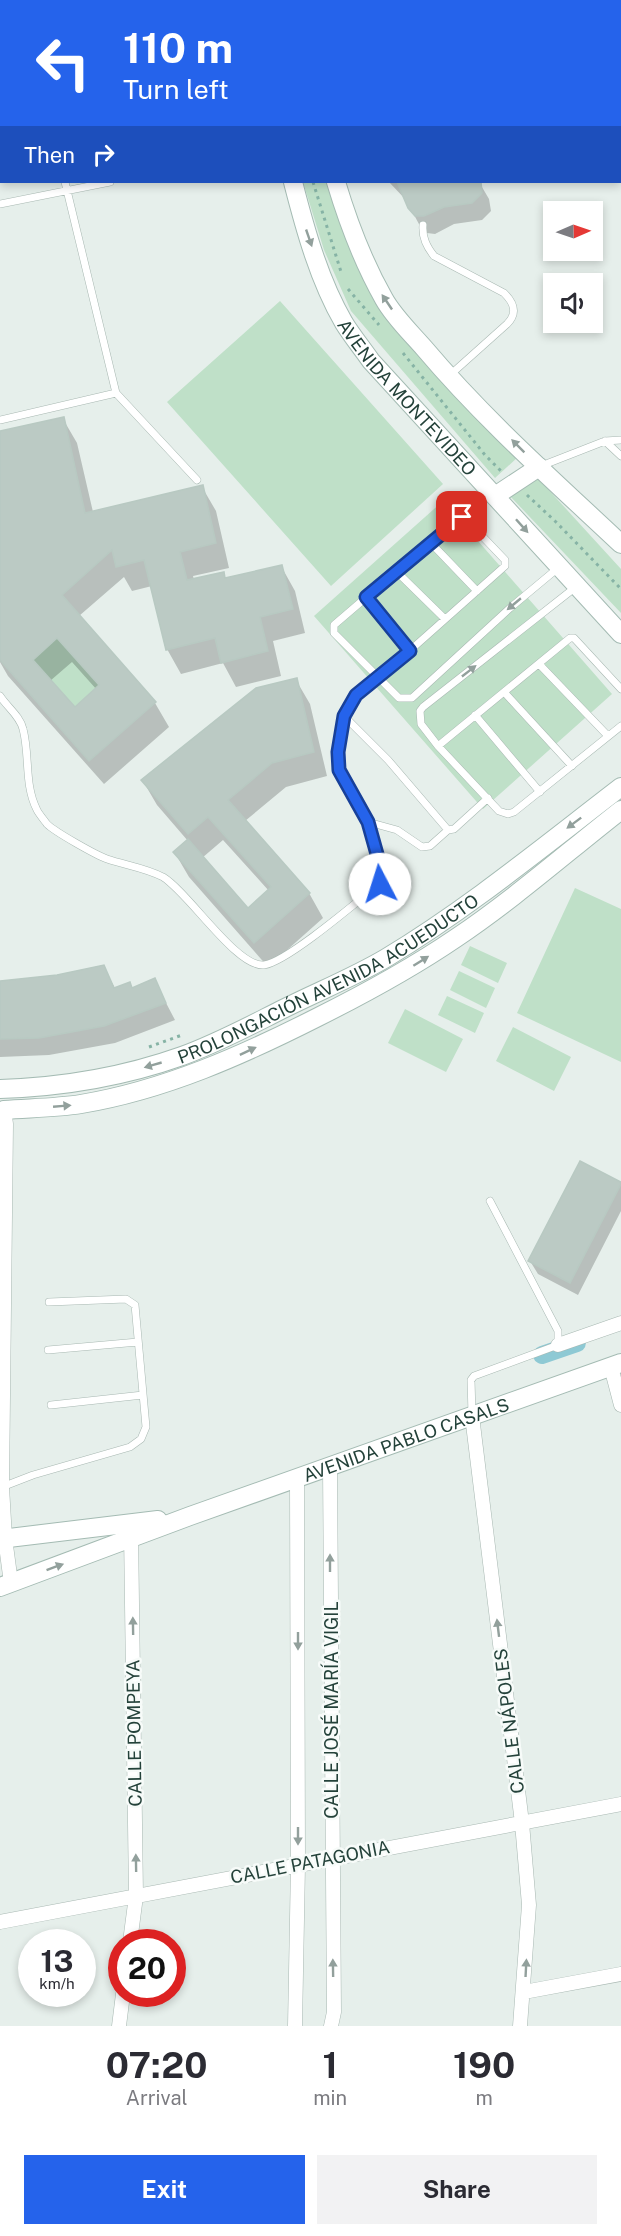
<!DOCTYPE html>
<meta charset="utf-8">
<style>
:root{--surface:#fff;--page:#f2f2f3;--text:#2b2b33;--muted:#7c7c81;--accent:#2563eb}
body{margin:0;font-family:"Public Sans",sans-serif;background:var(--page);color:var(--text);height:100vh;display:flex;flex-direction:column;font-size:22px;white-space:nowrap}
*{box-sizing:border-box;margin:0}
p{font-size:20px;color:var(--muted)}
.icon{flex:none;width:33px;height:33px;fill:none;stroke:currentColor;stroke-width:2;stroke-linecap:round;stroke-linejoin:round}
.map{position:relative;height:2026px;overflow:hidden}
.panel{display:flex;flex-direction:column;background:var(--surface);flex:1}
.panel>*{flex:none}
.top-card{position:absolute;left:0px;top:0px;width:621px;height:183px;box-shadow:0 3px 9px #0003;background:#2563eb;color:#fff;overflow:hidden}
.needle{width:39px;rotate:88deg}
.controls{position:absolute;left:543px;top:201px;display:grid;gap:12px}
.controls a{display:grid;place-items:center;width:60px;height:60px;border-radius:0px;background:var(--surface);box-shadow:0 3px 9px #0003;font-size:30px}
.speed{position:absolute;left:18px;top:1929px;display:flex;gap:12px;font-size:30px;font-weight:700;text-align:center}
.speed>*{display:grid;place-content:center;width:78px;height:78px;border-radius:50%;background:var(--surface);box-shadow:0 3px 9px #0003;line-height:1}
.speed small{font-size:15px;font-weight:400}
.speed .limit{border:9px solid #d22;background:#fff;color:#111}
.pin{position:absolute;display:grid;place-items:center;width:51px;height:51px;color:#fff;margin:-26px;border-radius:12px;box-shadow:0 3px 9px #0006}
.me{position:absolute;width:66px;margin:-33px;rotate:355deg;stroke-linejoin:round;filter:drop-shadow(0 0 4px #0008)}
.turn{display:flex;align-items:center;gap:21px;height:126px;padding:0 24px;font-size:27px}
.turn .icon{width:78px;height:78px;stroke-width:2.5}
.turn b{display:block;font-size:42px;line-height:51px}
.then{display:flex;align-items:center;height:57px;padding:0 24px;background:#0003;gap:12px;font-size:22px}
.eta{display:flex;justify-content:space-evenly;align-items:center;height:102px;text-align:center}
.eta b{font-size:36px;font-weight:700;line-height:42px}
.cta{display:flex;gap:12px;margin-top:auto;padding:12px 24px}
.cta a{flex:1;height:69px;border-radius:0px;background:var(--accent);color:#fff;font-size:24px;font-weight:700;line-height:69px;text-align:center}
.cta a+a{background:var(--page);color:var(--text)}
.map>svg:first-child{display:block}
.green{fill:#bfe0c8}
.shadow{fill:#0003;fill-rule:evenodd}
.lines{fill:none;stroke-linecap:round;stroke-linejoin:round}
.canal{stroke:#8ec9d4;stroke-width:18}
.building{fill:#bbcac4;stroke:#b8c9c2;stroke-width:1.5;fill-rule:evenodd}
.lane-casing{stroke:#a8b8b2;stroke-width:8}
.street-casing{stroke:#a8b8b2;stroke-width:15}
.secondary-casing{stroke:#a4bbb3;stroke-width:20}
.path{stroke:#86b3a5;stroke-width:3;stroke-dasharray:3 4.5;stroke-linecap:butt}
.lane{stroke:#fff;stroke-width:7}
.street{stroke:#fff;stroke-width:14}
.secondary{stroke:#fff;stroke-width:18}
.oneway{fill:#92a09c}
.route-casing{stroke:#184099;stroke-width:15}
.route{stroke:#2563eb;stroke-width:10}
.labels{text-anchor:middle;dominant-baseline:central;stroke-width:5;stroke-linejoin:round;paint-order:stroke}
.street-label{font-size:18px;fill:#24423a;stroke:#f7fbf9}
</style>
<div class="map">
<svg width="621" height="2026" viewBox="0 0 621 2026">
<rect width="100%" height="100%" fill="#e6efeb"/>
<path class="green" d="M303,182H332L354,252L518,457L495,478L351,311L324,250Z
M280,301L443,484L331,586L167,402Z
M536,476L621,569V613L508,494Z
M443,501L612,694L483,809L314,616Z
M57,638L99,685L75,707L33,660Z
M575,888L621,909V1062L517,1013Z
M470,946L507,963L498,983L461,965Z
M459,971L495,988L486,1008L450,990Z
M447,996L484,1013L475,1033L438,1015Z
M405,1009L463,1039L446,1072L388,1043Z
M513,1027L571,1057L554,1091L496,1061Z"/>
<path class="shadow" d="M62,0H96L97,2H62Z
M116,0H196V2H116Z
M422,0H497L498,2H422Z
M389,182H479L489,199L491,211L482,220L454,224L435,234L427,233L420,226L406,200Z
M63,419L77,443L93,512L202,487L216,511L229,568L193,576L194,580L223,574L227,580L281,566L295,591L305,633L273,641L281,676L236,687L223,663L181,674L167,649L152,586L132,591L124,577L79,616L155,703L169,727L104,784L8,676L0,662V433ZM72,662L97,690L75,710L50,681Z
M296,680L310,704L327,776L286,787L245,821L309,893L323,918L268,967L189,877L175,853L188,841L157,805L143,781ZM223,840L269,891L248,910L202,858Z
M103,966L116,990H132L154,980L175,1020L115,1043L49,1055L0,1057V982L58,977Z
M621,1184V1211L578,1295L538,1274L530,1261Z"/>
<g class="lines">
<path class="canal" d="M542,1355L577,1343"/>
</g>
<path class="building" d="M397,182H481L482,193L472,203L444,207L424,216H415L408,208Z
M64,417L85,513L203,485L216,543L180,552L187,580L224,572L225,578L282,565L293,609L260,617L268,651L221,663L215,638L166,650L144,560L116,567L112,550L62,595L156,702L89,761L0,660V431ZM57,638L99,685L75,707L33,660Z
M297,678L314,752L272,763L228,800L310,893L254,943L173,852L188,839L248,908L271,887L208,817L188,834L141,780L256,688Z
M104,965L114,988L130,982L132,988L155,978L166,1003L104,1026L39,1038L0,1039V981L57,975Z
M580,1161L621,1182V1184L570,1283L528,1261Z"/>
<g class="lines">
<g class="lane-casing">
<path id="lane" d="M608,2L609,0
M0,204L110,182
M423,225C422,238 427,247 434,256L504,293C514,303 518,313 507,324L450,375
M116,393L197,480
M0,420L116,393L65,182
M605,441L621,456
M541,466L605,441L621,440
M430,542L477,591
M396,571L445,619
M577,586L423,707L420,711L421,724L438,746L499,811L508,814L514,812L621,726
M366,597L410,651
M539,664L608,736
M504,692L572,766
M0,696C7,707 20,716 23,729C30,755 24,785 37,810C39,814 44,820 47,824C55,832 96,855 107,859C125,865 146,868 163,877C189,893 237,968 264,965C287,962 358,901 379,884L382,872L368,822
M475,715L540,792
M344,716L338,752L340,770L368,822L397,830L422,847L430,846L448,830
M438,746L570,638H574L621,689
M488,798L454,829L448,830L388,760L344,716L356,695L363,688L379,678L505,566V560L464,517H460L334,625V633L399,698H412L510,608L558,568
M48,1350L138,1342
M51,1405L143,1395
M472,1414L471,1380L474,1376L558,1345V1331L490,1201
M2,1487L33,1475L130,1447L141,1439L146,1427L135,1305L126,1299L49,1302"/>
</g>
<g class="street-casing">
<path id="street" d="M0,1110H4L6,1124L2,1487L5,1538L11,1583
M558,1345L621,1323
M611,1367L621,1405
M472,1416L522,1823L529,1905L520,2026
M330,1466L334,2012L331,2026
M0,1922L621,1804
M130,1942L136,1896L131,1531
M524,1992L621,1974
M119,2026L123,1994
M295,2026L298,1865L297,1478"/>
</g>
<g class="secondary-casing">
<g id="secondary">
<path d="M240,0V2"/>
<path d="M285,0L286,2"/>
<path id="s1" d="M293,182C305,229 319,280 344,323C352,336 362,348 371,361L621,634"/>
<path d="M336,182C348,222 363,262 384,299C394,317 411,333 424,348C484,419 554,481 621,544"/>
<path d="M495,496L539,467"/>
<path id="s2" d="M0,1089C62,1087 123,1077 182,1056C218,1043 251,1025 285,1008C319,991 354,977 386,958C469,908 544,846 621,787"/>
<path d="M4,1110C29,1108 56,1108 81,1104C165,1090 243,1055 318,1017C366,993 412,968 456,938C514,899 566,853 621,810"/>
<path d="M0,1539L158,1520"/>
<path id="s3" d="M0,1587L190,1516L621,1363"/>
</g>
</g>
<path class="path" d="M262,0L263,2
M313,182L342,275
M348,289L379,325
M403,353L485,455L502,472
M527,495L556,522L621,589
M149,1047L182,1035"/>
<use href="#lane" class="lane"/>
<use href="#street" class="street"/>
<use href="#secondary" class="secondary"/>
</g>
<defs><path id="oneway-solid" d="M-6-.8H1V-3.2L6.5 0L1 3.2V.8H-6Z" transform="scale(1.5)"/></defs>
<g class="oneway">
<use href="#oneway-solid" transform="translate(309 238) rotate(71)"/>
<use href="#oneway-solid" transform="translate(387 302) rotate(-124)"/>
<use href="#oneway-solid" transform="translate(518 446) rotate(-135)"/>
<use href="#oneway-solid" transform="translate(522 526) rotate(48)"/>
<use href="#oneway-solid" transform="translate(514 604) rotate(140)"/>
<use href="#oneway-solid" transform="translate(469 671) rotate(-38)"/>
<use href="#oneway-solid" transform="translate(574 823) rotate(143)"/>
<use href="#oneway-solid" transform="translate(421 961) rotate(-32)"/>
<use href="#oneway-solid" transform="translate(248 1051) rotate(-25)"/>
<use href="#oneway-solid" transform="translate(153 1065) rotate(164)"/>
<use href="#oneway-solid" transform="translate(62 1106) rotate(-5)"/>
<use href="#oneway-solid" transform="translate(330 1563) rotate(-90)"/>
<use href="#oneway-solid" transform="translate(55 1567) rotate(-20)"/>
<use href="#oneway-solid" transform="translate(133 1626) rotate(-91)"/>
<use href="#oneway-solid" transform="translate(498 1628) rotate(-97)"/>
<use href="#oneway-solid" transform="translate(298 1641) rotate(90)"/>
<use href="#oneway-solid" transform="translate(298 1836) rotate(90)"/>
<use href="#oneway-solid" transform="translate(136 1863) rotate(-91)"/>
<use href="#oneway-solid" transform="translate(333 1968) rotate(-91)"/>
<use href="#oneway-solid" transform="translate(526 1968) rotate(-87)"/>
</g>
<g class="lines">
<g class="route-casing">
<path id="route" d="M380,884L382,872L368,822L339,770L338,752L344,716L356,695L410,651L366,597L462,517"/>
</g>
<use href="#route" class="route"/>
</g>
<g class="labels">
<g class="street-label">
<text stroke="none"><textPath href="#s1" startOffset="248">AVENIDA MONTEVIDEO</textPath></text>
<text stroke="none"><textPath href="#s2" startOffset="351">PROLONGACIÓN AVENIDA ACUEDUCTO</textPath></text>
<text stroke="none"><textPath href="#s3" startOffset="432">AVENIDA PABLO CASALS</textPath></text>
<text transform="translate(331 1710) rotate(-90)">CALLE JOSÉ MARÍA VIGIL</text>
<text transform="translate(509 1721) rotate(-97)">CALLE NÁPOLES</text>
<text transform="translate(134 1733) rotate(-91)">CALLE POMPEYA</text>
<text transform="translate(310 1862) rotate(-11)">CALLE PATAGONIA</text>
</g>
</g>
</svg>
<div class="controls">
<a><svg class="needle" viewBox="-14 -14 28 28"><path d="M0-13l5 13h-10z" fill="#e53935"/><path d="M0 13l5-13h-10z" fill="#7c7c81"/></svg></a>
<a><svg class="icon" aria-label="sound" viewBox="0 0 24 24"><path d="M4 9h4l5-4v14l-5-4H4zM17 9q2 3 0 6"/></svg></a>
</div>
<div class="speed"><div>13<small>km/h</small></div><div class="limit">20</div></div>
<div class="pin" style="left:462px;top:517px;background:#d93025"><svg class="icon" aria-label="arrive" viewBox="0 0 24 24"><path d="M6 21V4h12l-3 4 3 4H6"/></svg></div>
<svg class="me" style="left:380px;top:884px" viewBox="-20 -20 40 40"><circle r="19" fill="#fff"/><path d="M0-13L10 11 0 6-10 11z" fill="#2563eb"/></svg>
<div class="top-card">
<div class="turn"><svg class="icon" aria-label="left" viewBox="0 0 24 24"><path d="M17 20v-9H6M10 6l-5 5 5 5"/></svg><div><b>110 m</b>Turn left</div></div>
<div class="then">Then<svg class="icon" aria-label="right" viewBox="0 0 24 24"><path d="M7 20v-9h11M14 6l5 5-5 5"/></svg></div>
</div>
</div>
<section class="panel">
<div class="eta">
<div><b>07:20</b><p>Arrival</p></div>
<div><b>1</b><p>min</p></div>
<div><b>190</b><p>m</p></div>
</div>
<div class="cta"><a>Exit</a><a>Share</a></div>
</section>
